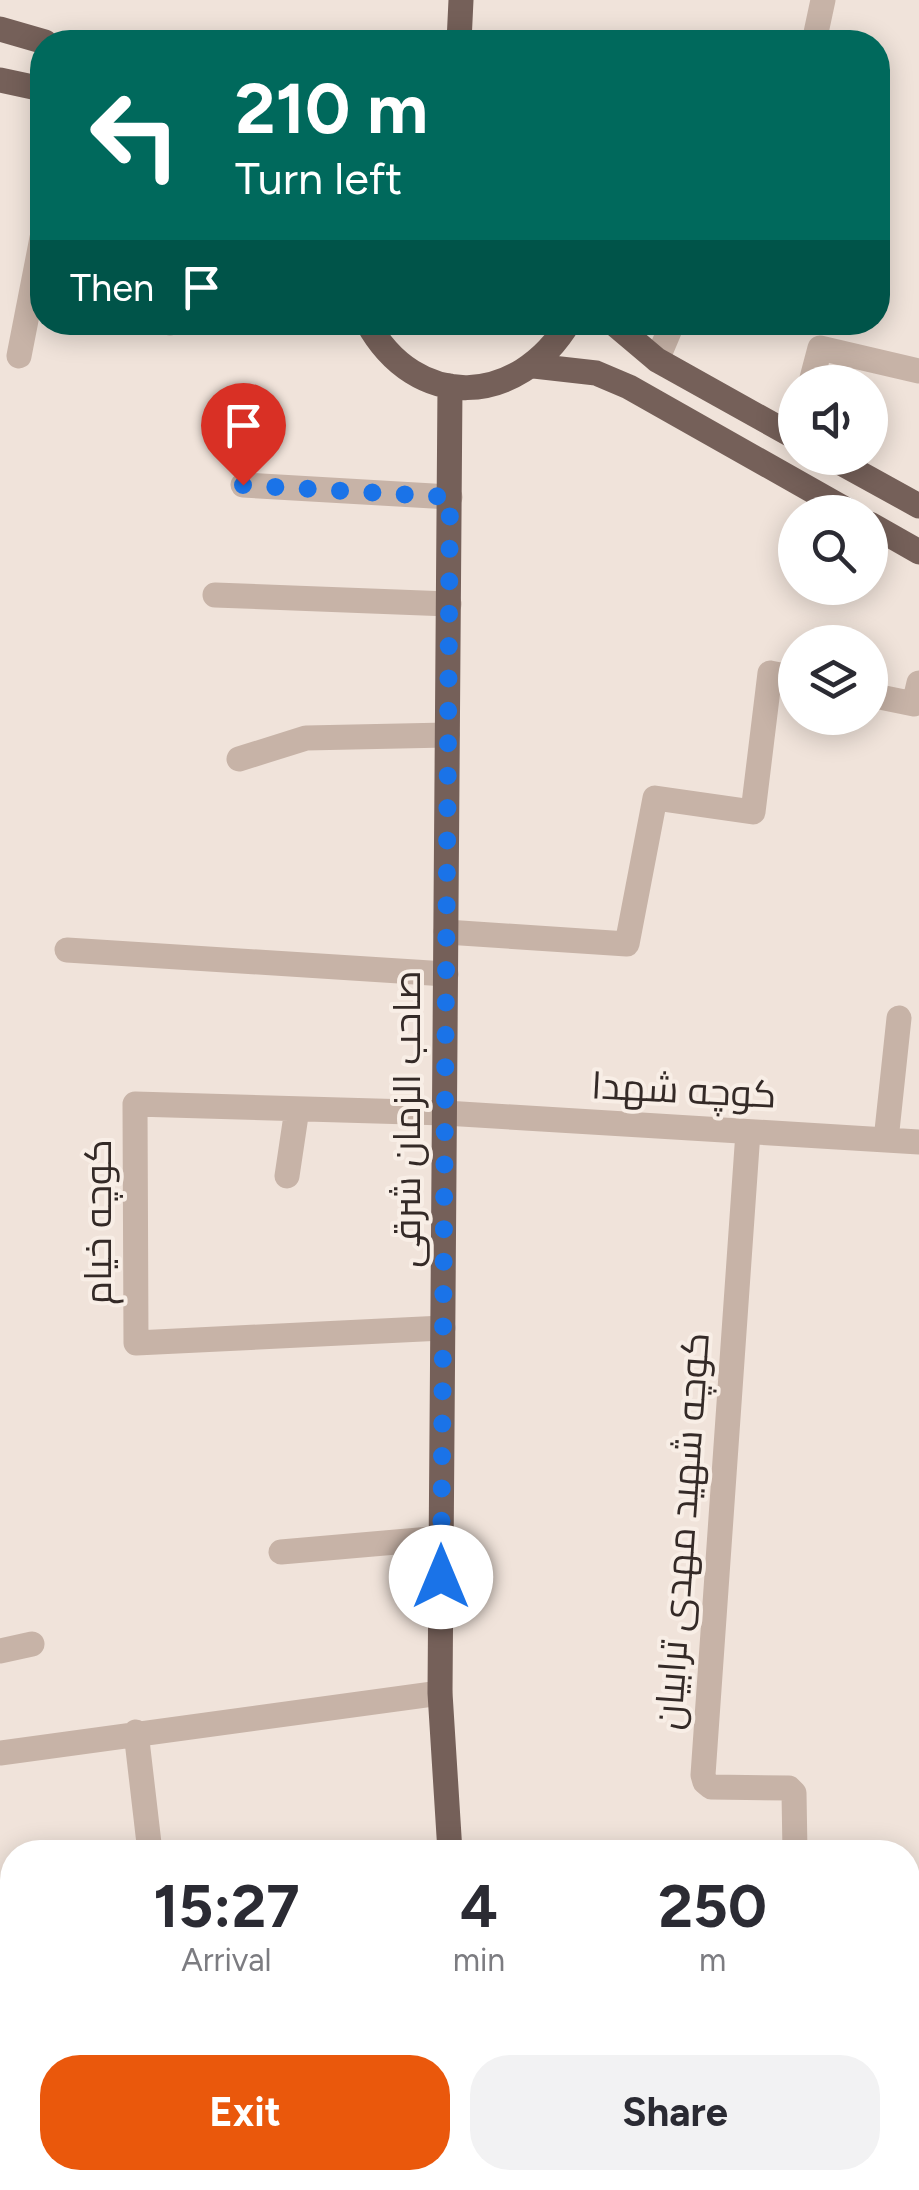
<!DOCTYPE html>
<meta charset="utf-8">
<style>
:root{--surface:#fff;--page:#f2f2f3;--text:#2b2b33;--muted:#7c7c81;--accent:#ea580c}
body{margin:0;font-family:Figtree,Cairo,sans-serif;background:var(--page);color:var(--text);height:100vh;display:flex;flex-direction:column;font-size:38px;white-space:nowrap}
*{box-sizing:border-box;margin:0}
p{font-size:32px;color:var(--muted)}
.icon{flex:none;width:55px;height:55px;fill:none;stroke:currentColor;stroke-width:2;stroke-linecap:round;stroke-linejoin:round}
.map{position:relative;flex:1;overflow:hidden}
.drawer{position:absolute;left:0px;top:1840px;width:920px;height:350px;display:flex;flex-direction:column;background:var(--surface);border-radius:40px 40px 0 0;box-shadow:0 5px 25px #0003}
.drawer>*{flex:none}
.guide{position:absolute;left:30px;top:30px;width:860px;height:305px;border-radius:40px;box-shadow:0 5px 25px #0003;background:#00695c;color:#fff;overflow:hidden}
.tools{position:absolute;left:778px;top:365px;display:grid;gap:20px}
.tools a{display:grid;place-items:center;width:110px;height:110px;border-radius:50%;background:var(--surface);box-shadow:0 5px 25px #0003;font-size:50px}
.pin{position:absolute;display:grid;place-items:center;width:85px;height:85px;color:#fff;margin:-102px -42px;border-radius:50% 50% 50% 0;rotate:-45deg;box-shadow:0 0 10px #0007}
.pin .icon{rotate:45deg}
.me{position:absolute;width:110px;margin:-55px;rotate:0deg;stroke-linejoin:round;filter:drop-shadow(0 0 8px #0008)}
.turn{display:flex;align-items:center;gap:35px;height:210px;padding:0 40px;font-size:45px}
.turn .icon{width:130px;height:130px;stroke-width:2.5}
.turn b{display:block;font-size:70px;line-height:85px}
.then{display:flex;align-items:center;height:95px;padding:0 40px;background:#0003;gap:20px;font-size:38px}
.eta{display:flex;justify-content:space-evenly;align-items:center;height:170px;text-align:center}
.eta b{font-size:60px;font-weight:700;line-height:70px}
.action{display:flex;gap:20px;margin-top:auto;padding:20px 40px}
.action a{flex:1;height:115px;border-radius:40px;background:var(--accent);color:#fff;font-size:40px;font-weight:700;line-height:115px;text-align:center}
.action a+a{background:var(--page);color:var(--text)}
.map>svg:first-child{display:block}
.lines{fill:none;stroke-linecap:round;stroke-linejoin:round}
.minor{stroke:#c7b3a7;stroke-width:25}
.major{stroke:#756059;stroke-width:25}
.route{stroke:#1a73e8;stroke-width:18;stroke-dasharray:0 32.4}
.labels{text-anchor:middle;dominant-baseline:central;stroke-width:8;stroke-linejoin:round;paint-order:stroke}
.street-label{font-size:38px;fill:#342a27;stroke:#f8eee6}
</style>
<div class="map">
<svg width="919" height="2190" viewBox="0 0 919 2190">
<rect width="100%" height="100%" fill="#f0e3da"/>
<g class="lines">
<path class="minor" d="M814,42L823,0
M170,322V323
M19,356L42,238
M657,360L673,322
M811,382L820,348L919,371
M243,485L450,497
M215,595L449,604
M870,695L914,704L919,683
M239,759L306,738L447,735
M446,932L627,944L655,798L753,812L770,673L795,678
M67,950L446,974
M748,1132L703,1775L705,1782L711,1787L789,1788L794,1793L795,1852
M886,1140L899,1018
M287,1176L297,1109
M443,1328L136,1343L135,1104L445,1113L919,1142
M281,1552L442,1538
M0,1651L32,1644
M136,1732L150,1852
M0,1753L440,1693
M908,2145L919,2144
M211,2178V2190
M799,2190V2178"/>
<path class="major" d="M0,29L45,42
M459,42L461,0
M0,80L42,89
M367,322C416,412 518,407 569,322
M612,322L657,360L795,437
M534,366L596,373L629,387L850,512
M832,458L919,506
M870,524L919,552
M450,1852L440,1693L450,386
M471,2178L472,2190"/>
</g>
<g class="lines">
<path class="route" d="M243,485L450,497L441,1577"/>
</g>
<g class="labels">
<g class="street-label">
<text transform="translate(684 1090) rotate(3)">کوچه شهدا</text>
<text transform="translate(407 1119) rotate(-90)">صاحب الزمان شرقی</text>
<text transform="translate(98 1222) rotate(-90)">کوچه خیام</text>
<text transform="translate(682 1531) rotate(-86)">کوچه شهید مهدی ترابیان</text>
</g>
</g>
</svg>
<div class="tools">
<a><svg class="icon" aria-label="sound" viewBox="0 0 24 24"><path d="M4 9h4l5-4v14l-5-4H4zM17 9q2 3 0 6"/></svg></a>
<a><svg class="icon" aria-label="search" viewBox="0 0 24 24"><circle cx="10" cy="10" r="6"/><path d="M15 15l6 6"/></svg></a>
<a><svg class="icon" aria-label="layers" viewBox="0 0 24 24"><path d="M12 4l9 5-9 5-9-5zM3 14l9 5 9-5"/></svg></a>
</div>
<div class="pin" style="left:243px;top:485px;background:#d93025"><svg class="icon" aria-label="arrive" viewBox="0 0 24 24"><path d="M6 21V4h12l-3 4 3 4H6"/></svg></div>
<svg class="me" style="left:441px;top:1577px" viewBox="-20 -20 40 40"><circle r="19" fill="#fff"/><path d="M0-13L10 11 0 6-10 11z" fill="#1a73e8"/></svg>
<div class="guide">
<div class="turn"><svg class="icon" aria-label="left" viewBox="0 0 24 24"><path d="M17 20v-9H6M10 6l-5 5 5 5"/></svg><div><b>210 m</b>Turn left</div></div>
<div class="then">Then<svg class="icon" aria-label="arrive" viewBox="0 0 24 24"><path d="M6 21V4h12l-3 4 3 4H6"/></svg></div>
</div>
<section class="drawer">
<div class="eta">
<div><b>15:27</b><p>Arrival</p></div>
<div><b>4</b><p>min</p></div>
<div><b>250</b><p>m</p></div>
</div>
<div class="action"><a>Exit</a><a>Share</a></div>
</section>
</div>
